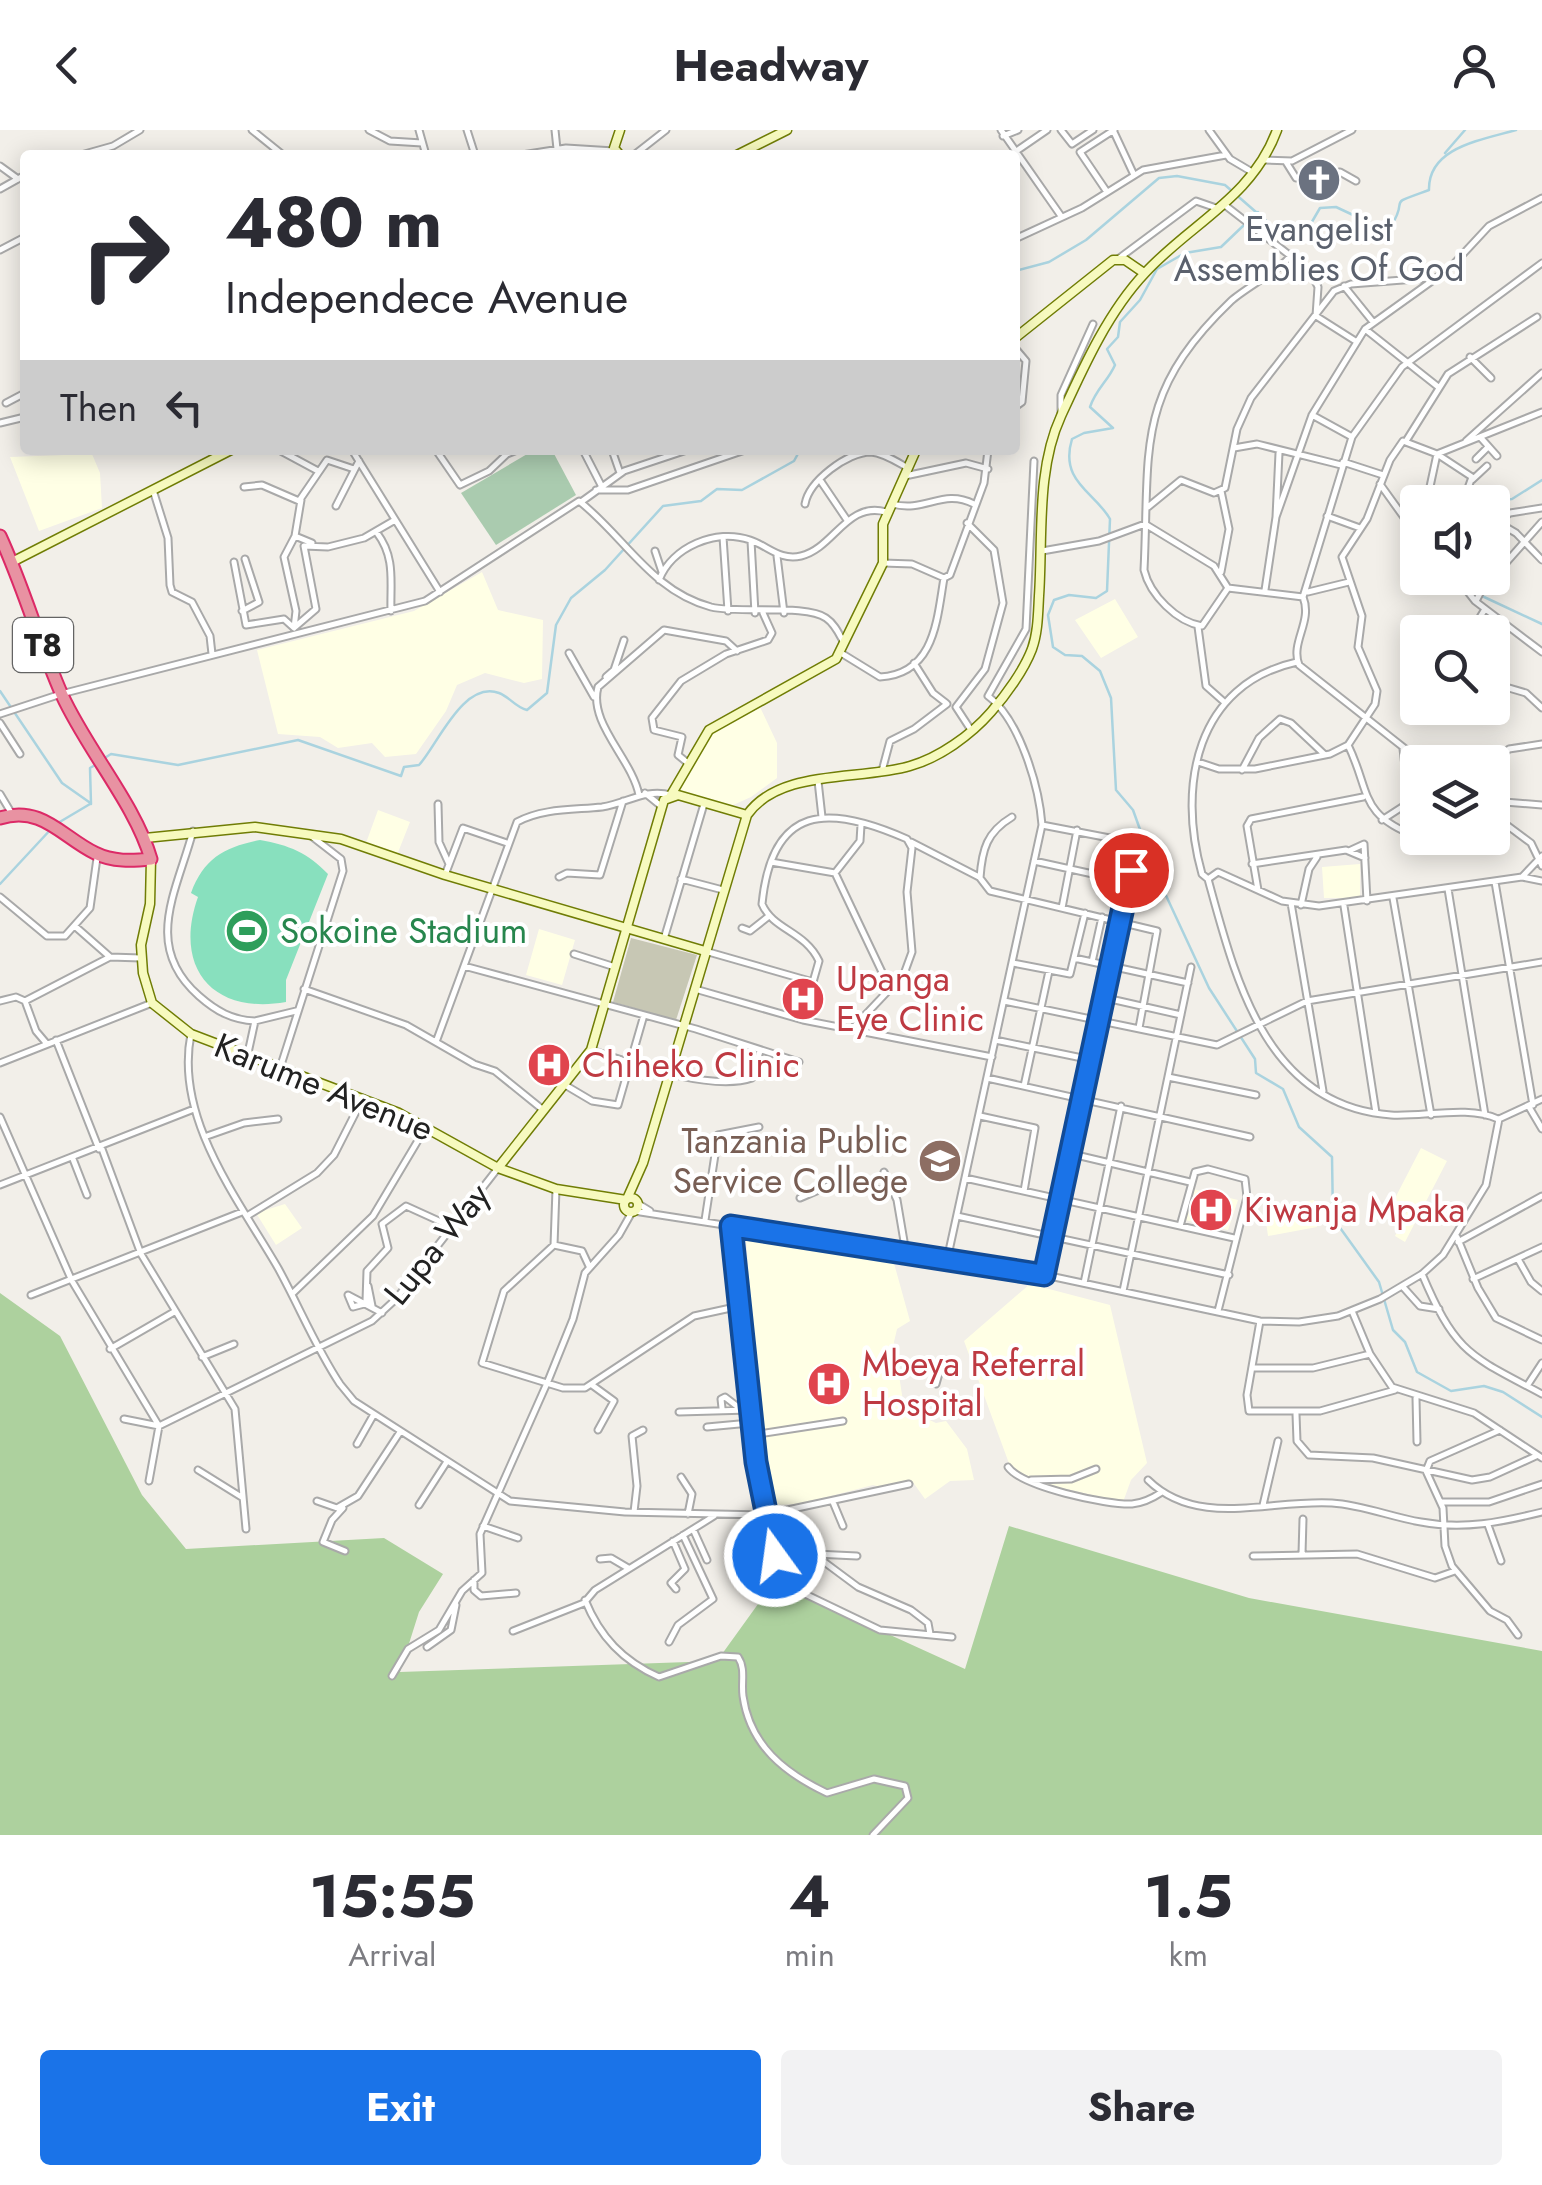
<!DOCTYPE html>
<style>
:root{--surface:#fff;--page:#f2f2f3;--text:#2b2b33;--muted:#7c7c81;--accent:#1a73e8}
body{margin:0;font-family:Jost,sans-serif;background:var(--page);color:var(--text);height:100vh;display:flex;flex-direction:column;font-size:38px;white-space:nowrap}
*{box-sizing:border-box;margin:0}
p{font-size:32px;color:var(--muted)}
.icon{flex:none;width:55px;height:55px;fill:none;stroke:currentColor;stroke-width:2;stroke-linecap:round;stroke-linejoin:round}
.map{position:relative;height:1705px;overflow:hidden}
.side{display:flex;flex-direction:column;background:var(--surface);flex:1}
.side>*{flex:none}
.hud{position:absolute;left:20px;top:20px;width:1000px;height:305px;border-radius:10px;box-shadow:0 5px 25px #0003;background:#fff;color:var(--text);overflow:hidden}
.tools{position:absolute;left:1400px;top:355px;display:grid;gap:20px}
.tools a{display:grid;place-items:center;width:110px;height:110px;border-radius:10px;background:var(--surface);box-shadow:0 5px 25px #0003;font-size:50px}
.pin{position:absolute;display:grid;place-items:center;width:85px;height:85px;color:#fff;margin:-42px;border:5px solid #fff;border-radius:50%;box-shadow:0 2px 10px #0007}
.me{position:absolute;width:110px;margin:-55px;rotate:346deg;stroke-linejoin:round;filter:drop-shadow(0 0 8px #0008)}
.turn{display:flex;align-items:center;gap:35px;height:210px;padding:0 40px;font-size:45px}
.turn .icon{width:130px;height:130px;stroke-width:2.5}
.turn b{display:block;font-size:70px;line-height:85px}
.then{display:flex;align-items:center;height:95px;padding:0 40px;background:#0003;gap:20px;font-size:38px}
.eta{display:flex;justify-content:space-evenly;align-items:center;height:170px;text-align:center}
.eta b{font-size:60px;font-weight:700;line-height:70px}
.primary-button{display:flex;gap:20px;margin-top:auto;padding:20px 40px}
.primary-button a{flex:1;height:115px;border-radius:10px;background:var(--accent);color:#fff;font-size:40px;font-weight:700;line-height:115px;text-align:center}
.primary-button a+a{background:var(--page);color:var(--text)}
header{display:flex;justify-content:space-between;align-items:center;height:130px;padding:0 40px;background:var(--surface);font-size:45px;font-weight:700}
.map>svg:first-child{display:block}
.education{fill:#ffffe5}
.construction{fill:#c7c7b4}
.forest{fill:#add19e}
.cemetery{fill:#aacbaf}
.pitch{fill:#88e0be}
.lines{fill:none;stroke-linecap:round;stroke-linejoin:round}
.stream{stroke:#aad3df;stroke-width:2.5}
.street-casing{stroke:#a9a9a9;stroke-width:9}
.secondary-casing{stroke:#707d05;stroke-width:11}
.highway-casing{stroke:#dc2a67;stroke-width:15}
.street{stroke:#fff;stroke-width:5}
.secondary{stroke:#f7fabf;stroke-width:8}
.highway{stroke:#e892a2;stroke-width:11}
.route-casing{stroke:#114b97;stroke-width:25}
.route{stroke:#1a73e8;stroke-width:18}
.labels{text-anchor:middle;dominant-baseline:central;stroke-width:8;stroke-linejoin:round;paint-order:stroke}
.shield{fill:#fff;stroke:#646464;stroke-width:2.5}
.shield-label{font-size:32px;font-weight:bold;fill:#222}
.worship-label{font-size:35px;fill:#5b616d;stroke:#fff}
.leisure-label{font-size:35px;fill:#27864d;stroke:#fff;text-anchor:start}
.health-label{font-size:35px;fill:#be3a42;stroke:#fff;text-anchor:start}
.street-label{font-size:35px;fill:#222;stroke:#fff}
.education-label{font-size:35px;fill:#785e54;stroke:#fff;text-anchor:end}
</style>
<header><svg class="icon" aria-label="back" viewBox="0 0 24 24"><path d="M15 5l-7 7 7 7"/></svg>Headway<svg class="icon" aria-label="person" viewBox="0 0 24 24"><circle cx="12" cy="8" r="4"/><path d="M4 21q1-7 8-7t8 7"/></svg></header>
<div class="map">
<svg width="1542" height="1705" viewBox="0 0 1542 1705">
<rect width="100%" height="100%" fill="#f2efe9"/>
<path class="education" d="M92,324L100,343L102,378L39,401L10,327Z
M482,442L498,480L543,490L542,549L524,553L485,543L457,555L446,581L416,624L385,627L372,613L338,618L320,607L278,604L257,520L414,481Z
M1115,469L1138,507L1101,528L1075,490Z
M760,577L777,613V648L751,667L722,680L702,677L677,659L702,613L725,594Z
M378,680L410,692L397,725L366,713Z
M1360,734V768H1324L1322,737Z
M539,799L575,810L562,855L526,845Z
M1421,1018L1447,1031L1405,1112L1395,1106L1407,1082L1392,1074Z
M1193,1059L1238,1070L1228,1100L1185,1090Z
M1314,1070L1317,1097L1268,1106L1264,1078Z
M285,1074L302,1098L276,1115L256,1083Z
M746,1106L892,1126L910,1191L897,1199L894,1212L904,1278L936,1293L946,1291L967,1319L974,1350L950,1351L925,1369L912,1351L884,1358L873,1355L800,1374L772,1375L754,1230Z
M1030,1154L1110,1175L1147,1333L1131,1350L1123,1372L1014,1347L964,1211Z"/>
<path class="construction" d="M631,808L697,825L676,890L613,872Z"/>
<path class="forest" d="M0,1163L60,1206L142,1365L186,1419L384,1408L443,1444L419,1482L400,1542L717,1531L774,1452L965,1539L1009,1396L1249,1468L1542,1521V1705H0Z"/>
<path class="cemetery" d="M534,320H552L576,365L496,415L461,363Z"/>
<path class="pitch" d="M260,710C289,715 308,723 328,744L286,850V872C212,885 173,837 198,767L191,763C204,728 225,717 260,710Z"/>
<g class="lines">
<path class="stream" d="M1445,23L1465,0
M1250,89L1258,82
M1244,95L1221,117L1185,123L1157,139L1140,170L1120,192L1118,207L1107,219L1115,235C1108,251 1096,259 1090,277L1113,298L1084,303L1072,309C1059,352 1095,362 1110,389L1107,461L1096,468L1069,465L1054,470L1048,485L1053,517L1065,525L1082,526L1100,541L1111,568L1116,660L1133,680L1156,744L1209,858L1255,929L1256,943L1283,959L1299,997L1332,1027L1333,1088L1379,1152L1393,1200L1405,1212L1417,1242L1451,1261L1484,1256L1503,1262L1542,1287
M1015,141L1049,132L1086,110L1159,48L1177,46L1225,55L1280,103L1306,102L1320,78L1336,77L1383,99L1391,96C1411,65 1382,77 1429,60C1428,17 1482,10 1516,0
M1476,372L1512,369L1542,350
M1467,448L1482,466L1542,494
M0,561L62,653L89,672
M103,629L111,624L178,635L298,610L401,646L404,637L419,635C437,616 463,550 499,563C510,567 515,577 527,580L547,563L556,495L571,468L605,440L663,376L701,371L717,359L742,360L794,331L800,320
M91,674L90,638L97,634
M58,693L90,674
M0,754L52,698"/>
<g class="street-casing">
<path id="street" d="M252,0L283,25
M369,0L390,11L422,13
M419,0L426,25
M467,0L475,25
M555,0L557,19
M1001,0L1061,86
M1061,0L1072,14L1093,0
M1113,0L1134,45
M1209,0L1230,29L1252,42
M1003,6L1018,0
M1015,22L1047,0
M81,25L113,16L140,0
M522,25L566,18L614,21
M634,25L666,0
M1263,30L1292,31L1352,0
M1286,32L1296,48L1340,42L1356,51
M0,36L18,49
M0,59L25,45
M1107,62L1080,22L1114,0
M1226,76L1310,141L1318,157L1316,186L1357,212
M1015,109L1082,78L1143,40L1226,25
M0,120L25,107
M1118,129L1196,71L1219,79
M1344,156L1373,192
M1365,199L1437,256
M1015,218L1026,231L1022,272L1015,277
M1470,227L1491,248
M6,273L25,263
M1061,283V265L1093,194
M1312,285L1352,307
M0,293L25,287
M1481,308L1497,326
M1406,311L1448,244L1537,187
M1466,311L1542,243
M1234,318L1257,314L1341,335
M279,320L318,341
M352,320L440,462
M436,320L460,355L489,341L507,324
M501,320L507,324L517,320
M583,320L601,355
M612,320L620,343
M1476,329L1488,317
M1343,332L1383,345
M905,346L966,333L988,339
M820,350L847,390
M1472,350L1487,336
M1380,354L1418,407
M244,357L262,355L299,371L327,330L354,339
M153,360L168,408L170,455L172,462L192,472L210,506L212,524
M596,360H628L745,320
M581,372L624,341L687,320
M1441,372L1428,366L1437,324L1472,347L1463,372
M805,374C809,351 847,322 871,322C884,323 897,332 908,338
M892,374C926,383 942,358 974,374
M336,376L359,331
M1148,377L1181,350L1214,363L1225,358L1237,299L1251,268L1334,161L1351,154L1429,148
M1327,386L1360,398
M1276,387L1279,323
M1492,389L1516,403L1542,430
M1498,391L1510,383L1542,378
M967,393L994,420L1003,473L985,539L956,577L971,600
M377,403C396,428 390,453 391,481
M295,406L301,370
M723,407L728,481
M751,411L755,483
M655,421L662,442
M1042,421L1099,411L1145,394L1214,436L1228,458L1303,467C1313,492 1290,512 1299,535L1422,632
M777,426L784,483
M234,432L246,495L284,489L294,498L296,481L284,427L295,406L312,413
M883,433L912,434L944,448L950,445L984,353L988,320
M1492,440L1504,435L1542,392
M1221,442L1229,399L1221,361
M1457,448L1475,471L1542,522
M659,450C672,417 716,398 750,410C768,416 780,431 801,426C834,418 847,371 886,382
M1228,458L1202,496C1177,492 1150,465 1144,440C1150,318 1134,264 1231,171C1245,158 1287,136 1291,124
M1265,460L1276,387L1312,285L1365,199L1450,138L1489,96L1542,68
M1308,462L1349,452
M1303,467L1352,307L1402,237L1542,133
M1476,471L1488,448
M242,481L259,472L245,429
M295,497L316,479L304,416L328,417L364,408L395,390
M1198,497L1206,556L1223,571
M1471,502L1485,479
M569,523L594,567
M841,523L880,547C935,544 937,489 944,448
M914,533L933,563L946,573
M606,547L614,540L624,510
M1492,553L1526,563L1542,578
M0,584L61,564L425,471L579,371C624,406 651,461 711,477C740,484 806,474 826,488C835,494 839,504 844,513
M0,593L20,624
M1348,615C1371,662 1358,685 1418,707
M1403,619L1406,645L1418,658
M1198,632L1219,639H1255L1330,624L1348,615L1375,574L1377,561L1358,517L1362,486L1342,427L1367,389L1390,330L1403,311L1437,324L1542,282
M689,634L678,625L682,607L654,600L652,588L681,551L726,524L768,510L772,503L763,483
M1492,635L1509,619L1542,614
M1242,640L1259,608L1280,589L1291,593L1324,624
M882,641L890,611L914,599L947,574
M818,651L822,687
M645,663L661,676
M0,664L12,684
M639,665C632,629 588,593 598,557L664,500L726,511L737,521
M1492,671L1542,675
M438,674L439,712L449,734
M1492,684L1531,713L1542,736
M1012,687C987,702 982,719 980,748L990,761L1157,801L1139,898
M1382,690L1416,668L1417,657
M1042,695L1120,710L1134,721L1045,1145
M193,701C177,761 142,816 199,866C216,881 232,890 255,891
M1421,708H1432
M911,712L979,747
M1351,720L1364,714L1367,771
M1034,731L1129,752
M771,732L835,743L890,859
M1252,734L1346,720L1365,728
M835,743L860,711L861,695
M445,745L463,698L507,713
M559,747L567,743L600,745L623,671
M1522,747L1542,726
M681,749L723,760
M1208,749L1202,744C1177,656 1196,554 1297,532
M1495,752L1533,975
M1448,759L1485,985
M1258,760L1247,696L1251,689L1363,667
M0,767L47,806H65L90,778L97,728
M1393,768L1431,985
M1291,773L1323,961
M1301,775L1309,739L1317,727
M1344,776L1376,983
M1062,778L1077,700
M77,798L110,827L141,828
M742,798L750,801L769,786
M664,809L704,674
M705,821L813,852L803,890
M574,824L615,837
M1074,828L1188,853
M1092,832L1102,787
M1013,833L1070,844L1085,783
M464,836L696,899L799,932
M813,852L819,831C805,801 773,800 762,774C772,674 828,674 907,709L912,718L907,762L912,822L904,844L852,899
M304,859L406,895L474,934L495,941L542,979
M695,859L803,890L992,927
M1106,868L1181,885
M0,871L16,867L25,871L36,901L47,914
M25,871L110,827
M1004,871L1217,915L1307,871L1542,832
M191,904C174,988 238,1069 278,1138C299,1176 316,1218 340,1254L354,1271L510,1371L625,1382L764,1385L731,1096
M56,910L99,1019
M995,910L1092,930
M436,912L517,692C543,678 574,680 602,677C628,673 645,658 671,665
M591,920C631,933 712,962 752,948L760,921
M248,923L255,891L296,881
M0,933L152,873
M281,935L343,741L341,729L310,705
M1168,947L1256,965
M987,948L1250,1007
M565,955L592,971L618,975L644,885
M1024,956L1049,841
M1529,977L1542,999
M980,986L1035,998L1024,1061
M0,987L72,1151L159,1296L149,1351
M1498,989C1469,975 1423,987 1391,985C1265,976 1235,847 1208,749L1218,742L1282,771L1319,776L1522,747L1542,751
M207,1006L244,993L278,989
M102,1019L141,1124L235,1279L246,1399
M1072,1024L1190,1052
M73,1029L87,1065
M884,1042L897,1070L906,1123
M965,1048L1234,1108
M0,1055L194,979
M800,1068L837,1052L894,1063
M637,1073L650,1081
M634,1081L1045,1145L1260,1191L1299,1192L1338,1186L1380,1169L1422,1144L1443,1125L1486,1055L1499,989L1542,969
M247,1086L317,1043L334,1025L363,968
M957,1086L1229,1145
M705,1090L718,1005L759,997
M1180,1096L1195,1042L1208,1039L1245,1049L1247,1067L1218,1181
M1457,1107L1478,1158L1496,1188L1542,1210
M1458,1112L1542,1066
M554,1115L556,1059
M1518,1129L1531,1152L1542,1161
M947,1130L1042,695C1039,655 1019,589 988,566L1026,499L1034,331
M589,1136L582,1121L554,1115L504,1161L482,1233L563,1258H585L694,1186L740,1176
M1422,1144C1456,1224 1469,1225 1542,1264
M1473,1149L1542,1117
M1084,1153L1121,976
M368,1156L372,1176
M1403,1157L1420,1176L1439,1179
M1123,1161L1191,837
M292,1164L373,1086L426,997
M31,1165L242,1082
M366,1171L367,1141L388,1118L382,1094L406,1076L450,1096
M368,1173L353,1177L348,1165L382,1183
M1352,1181L1370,1224L1392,1257L1474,1283L1542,1328
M1260,1191L1247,1265L1249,1281H1320L1395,1260
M110,1219L174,1182
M202,1227L234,1214
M1253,1238H1313L1370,1224
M936,1254L940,1240
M592,1255L614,1271L598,1300
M1527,1256L1542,1233
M1416,1268L1417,1312
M722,1278L721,1269L725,1267L738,1277
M679,1282L749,1280
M1296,1284L1297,1311L1309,1325L1373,1328L1472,1350L1490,1347L1536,1326
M124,1289L159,1296L372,1191L396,1169L498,1038
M707,1297L750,1293
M1500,1300L1430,1331L1426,1341L1443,1378L1445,1416L1452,1436L1490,1481L1507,1490L1518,1505
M752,1305L843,1291
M357,1314L374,1284
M1008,1337C1022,1357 1106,1375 1132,1374C1143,1373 1153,1368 1162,1362
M198,1340L243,1368
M681,1347L692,1364L688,1384
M1031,1350L1071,1349L1096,1339
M1148,1350C1198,1399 1270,1369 1332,1373C1363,1375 1391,1387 1421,1392C1464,1400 1501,1392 1542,1382
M909,1354L764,1385L770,1393L778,1451L880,1500L952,1507
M317,1371L337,1378L358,1366L400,1302
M833,1372L843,1396
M1442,1372H1489L1542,1354
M419,1375L446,1333
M1263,1375L1278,1311
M343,1378L332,1390L323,1412L345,1421
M634,1382L637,1356L632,1306L643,1300
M773,1394L858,1457L911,1480L928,1493L930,1504
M1488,1395L1501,1431
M483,1396L518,1408
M693,1399L707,1430
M673,1411L685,1439L671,1453L676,1459
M815,1424L857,1426
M1302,1424L1303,1389
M1253,1426L1357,1424L1435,1448L1455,1441
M600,1429L611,1428L628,1438
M474,1450V1460L481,1466L516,1463
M585,1470C600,1507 623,1531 659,1547L721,1526L738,1527C746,1539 741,1552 743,1566C750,1616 785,1643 827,1663L874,1649L905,1656L908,1668L873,1705
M513,1501L584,1473L595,1460L714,1386
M669,1512L678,1495L713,1469L683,1405
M427,1517L451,1500L456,1475
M392,1546L408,1519L439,1500L462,1461L482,1443L480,1404L548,1251L573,1189L585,1143L619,1105L632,1082"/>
</g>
<g class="secondary-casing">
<path id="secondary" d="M620,0L614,18L620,25
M737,25L787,0
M1015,208L1113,130H1125L1144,143
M12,432L231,320
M671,665L709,600L836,529L883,433V394L916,320
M145,708L255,697L341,709L445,745L705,821
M151,729L150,774L141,815L143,843L152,873L191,904L399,983L498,1038L556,1059L626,1070
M498,1038L591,920L664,670L678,665L747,685
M624 1075a7 7 0 1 1 14 0a7 7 0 1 1-14 0Z
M627,1069L643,1033L747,685C780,638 860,651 910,636C939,628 971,605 991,582C1006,565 1024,540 1032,519C1038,502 1038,484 1039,466C1043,408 1036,340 1061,286C1083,238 1108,182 1145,143C1191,93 1252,68 1277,0"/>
</g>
<g class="highway-casing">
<path id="highway" d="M0,406C24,458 39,513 62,565C87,620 135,674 151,729C132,731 113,732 95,723C62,707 42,675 0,688"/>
</g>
<use href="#street" class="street"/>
<use href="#secondary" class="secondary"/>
<use href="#highway" class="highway"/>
</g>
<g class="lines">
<g class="route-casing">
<path id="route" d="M775,1426L756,1332L731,1096L1044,1145L1131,740"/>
</g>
<use href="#route" class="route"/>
</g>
<defs>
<g id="church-disc" transform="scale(2.25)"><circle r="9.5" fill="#6b7280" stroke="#fff"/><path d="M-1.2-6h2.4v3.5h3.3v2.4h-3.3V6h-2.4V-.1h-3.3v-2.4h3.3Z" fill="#fff"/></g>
<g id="stadium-disc" transform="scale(2.25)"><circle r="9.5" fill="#2e9e5b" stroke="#fff"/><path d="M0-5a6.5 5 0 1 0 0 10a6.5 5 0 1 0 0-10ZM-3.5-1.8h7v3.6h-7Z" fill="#fff"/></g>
<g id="hospital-disc" transform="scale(2.25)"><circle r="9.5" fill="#e0444e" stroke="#fff"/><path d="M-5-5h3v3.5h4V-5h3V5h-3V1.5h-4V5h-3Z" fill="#fff"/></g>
<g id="university-disc" transform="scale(2.25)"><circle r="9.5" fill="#8d6e63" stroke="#fff"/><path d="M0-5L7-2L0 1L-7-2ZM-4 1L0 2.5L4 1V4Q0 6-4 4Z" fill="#fff"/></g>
</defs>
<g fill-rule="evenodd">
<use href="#church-disc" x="1319" y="50"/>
<use href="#stadium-disc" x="247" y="801"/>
<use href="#hospital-disc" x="803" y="869"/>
<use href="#hospital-disc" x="549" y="935"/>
<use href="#university-disc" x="940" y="1031"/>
<use href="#hospital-disc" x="1211" y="1080"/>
<use href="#hospital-disc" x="829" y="1254"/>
</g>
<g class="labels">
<rect class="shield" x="13" y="488" width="60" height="54" rx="8"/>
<g class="shield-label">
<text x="43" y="515">T8</text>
</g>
<g class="worship-label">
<text x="1319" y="99">Evangelist<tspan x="1319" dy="40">Assemblies Of God</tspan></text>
</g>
<g class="leisure-label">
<text x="280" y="801">Sokoine Stadium</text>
</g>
<g class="health-label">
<text x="836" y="849">Upanga<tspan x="836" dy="40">Eye Clinic</tspan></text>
<text x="582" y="935">Chiheko Clinic</text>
<text x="1244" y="1080">Kiwanja Mpaka</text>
<text x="862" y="1234">Mbeya Referral<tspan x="862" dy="40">Hospital</tspan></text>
</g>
<g class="street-label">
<text transform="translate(324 957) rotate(22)">Karume Avenue</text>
<text transform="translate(437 1114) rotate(-51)">Lupa Way</text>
</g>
<g class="education-label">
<text x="908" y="1011">Tanzania Public<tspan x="908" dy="40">Service College</tspan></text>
</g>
</g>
</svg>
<div class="tools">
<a><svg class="icon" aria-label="sound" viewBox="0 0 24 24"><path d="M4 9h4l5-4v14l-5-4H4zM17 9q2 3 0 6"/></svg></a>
<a><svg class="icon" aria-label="search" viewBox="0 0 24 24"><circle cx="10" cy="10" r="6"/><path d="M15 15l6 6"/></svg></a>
<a><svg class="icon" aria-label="layers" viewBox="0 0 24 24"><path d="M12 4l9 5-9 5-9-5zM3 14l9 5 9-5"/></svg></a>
</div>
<div class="pin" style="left:1131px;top:740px;background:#d93025"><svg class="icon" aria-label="arrive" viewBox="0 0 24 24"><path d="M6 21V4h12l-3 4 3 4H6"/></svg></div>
<svg class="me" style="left:775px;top:1426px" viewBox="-20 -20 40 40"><circle r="17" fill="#1a73e8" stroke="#fff" stroke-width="3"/><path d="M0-11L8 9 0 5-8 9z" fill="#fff"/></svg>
<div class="hud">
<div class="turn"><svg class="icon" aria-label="right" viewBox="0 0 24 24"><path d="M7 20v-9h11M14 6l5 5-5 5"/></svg><div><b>480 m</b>Independece Avenue</div></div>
<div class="then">Then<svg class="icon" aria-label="left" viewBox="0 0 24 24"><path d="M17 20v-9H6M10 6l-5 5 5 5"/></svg></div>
</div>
</div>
<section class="side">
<div class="eta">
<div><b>15:55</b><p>Arrival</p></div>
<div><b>4</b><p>min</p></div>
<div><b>1.5</b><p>km</p></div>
</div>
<div class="primary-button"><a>Exit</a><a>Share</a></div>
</section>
